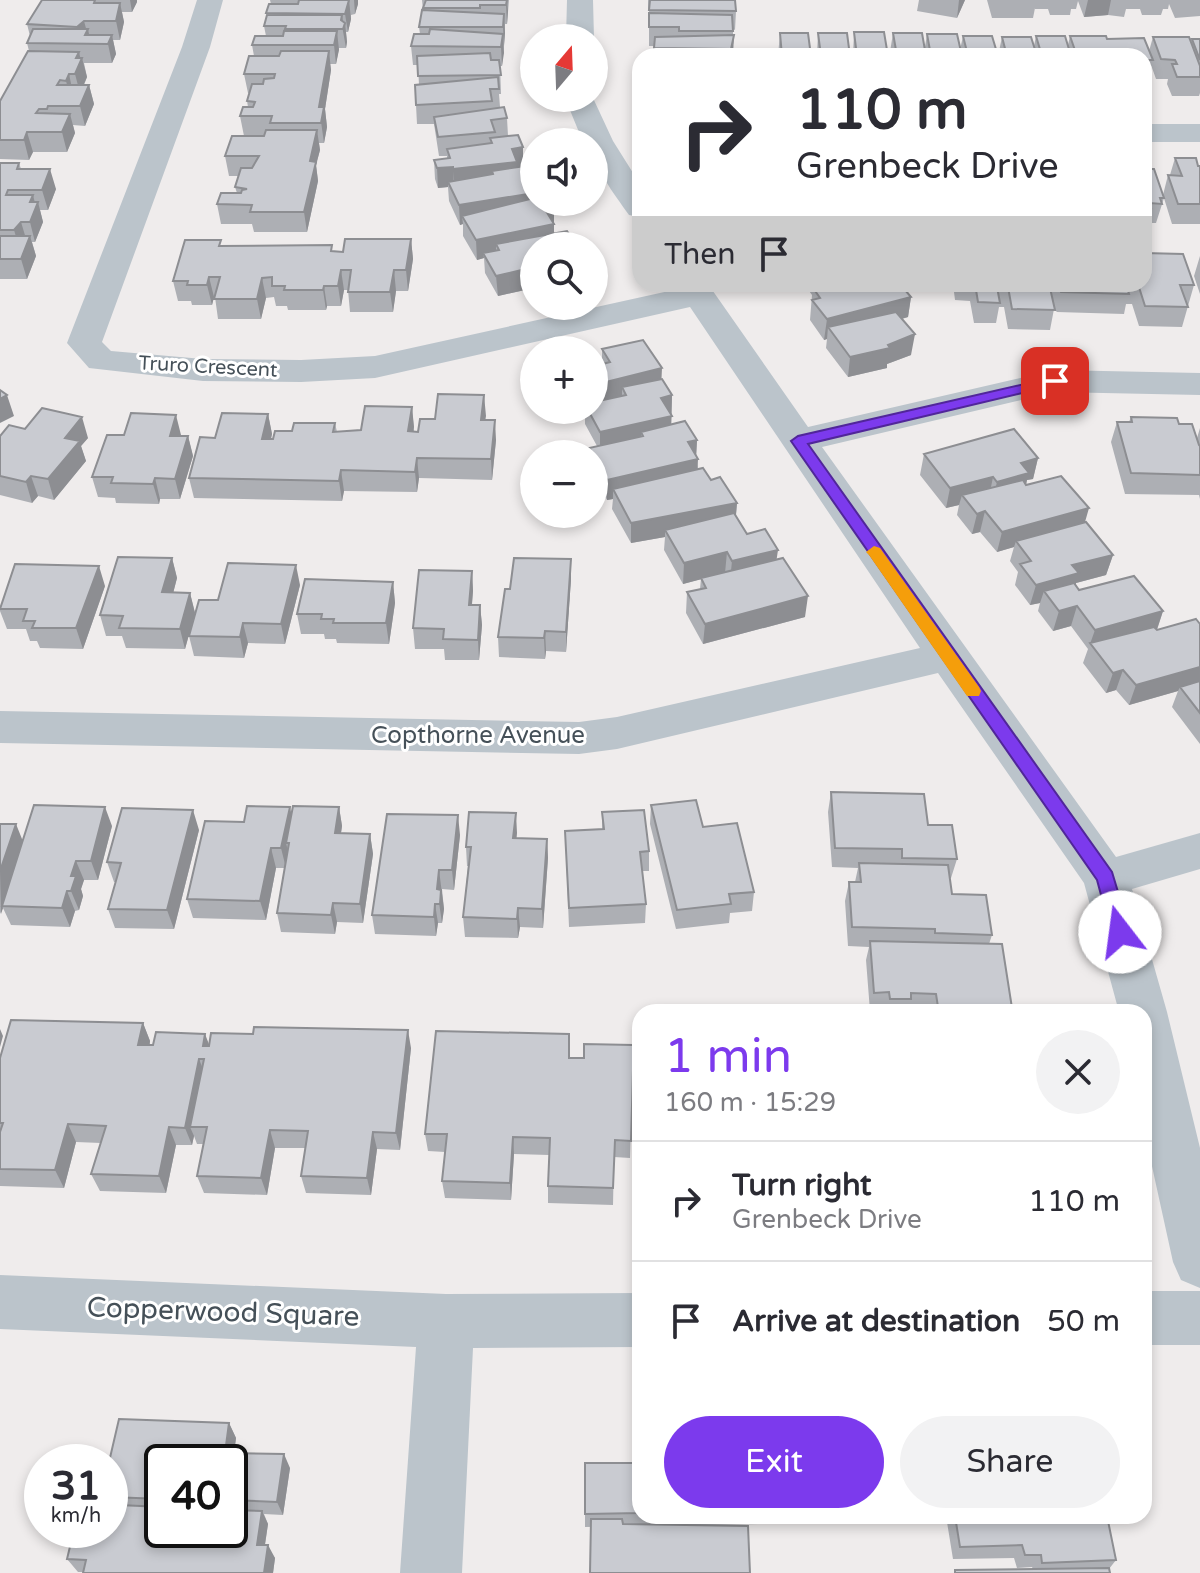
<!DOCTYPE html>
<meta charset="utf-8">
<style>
:root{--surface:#fff;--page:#f2f2f3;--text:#2b2b33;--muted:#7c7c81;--line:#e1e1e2;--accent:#7c3aed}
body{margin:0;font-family:"Varela Round",sans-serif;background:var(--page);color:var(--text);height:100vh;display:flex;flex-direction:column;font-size:30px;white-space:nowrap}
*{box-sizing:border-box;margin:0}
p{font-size:26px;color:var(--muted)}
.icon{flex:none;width:44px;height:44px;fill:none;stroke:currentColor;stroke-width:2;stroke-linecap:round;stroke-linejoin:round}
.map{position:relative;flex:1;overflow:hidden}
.side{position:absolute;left:632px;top:1004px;width:520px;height:520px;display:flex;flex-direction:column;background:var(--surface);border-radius:24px;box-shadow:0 4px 12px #0003}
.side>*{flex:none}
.guide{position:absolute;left:632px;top:48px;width:520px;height:244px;border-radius:24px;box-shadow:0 4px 12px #0003;background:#fff;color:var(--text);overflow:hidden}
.needle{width:52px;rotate:19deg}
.controls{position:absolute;left:520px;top:24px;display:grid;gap:16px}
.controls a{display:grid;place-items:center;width:88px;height:88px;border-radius:50%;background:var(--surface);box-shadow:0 4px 12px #0003;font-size:40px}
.speed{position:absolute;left:24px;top:1444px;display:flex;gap:16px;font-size:40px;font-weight:700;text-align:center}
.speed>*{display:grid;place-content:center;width:104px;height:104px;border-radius:50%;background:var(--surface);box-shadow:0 4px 12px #0003;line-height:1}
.speed small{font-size:20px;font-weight:400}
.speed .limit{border:4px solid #111;border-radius:12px;background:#fff;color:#111}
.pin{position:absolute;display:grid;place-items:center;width:68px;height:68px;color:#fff;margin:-34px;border-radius:16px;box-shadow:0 4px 12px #0006}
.me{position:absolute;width:88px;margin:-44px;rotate:345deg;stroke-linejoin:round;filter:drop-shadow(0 0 6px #0008)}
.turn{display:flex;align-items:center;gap:28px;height:168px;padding:0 32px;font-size:36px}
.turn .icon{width:104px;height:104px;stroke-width:2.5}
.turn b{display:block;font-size:56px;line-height:68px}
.then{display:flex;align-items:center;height:76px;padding:0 32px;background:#0003;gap:16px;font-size:30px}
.round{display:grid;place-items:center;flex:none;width:84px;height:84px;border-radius:42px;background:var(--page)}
.overview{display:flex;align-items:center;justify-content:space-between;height:136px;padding:0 32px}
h1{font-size:48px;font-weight:600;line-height:60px;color:var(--accent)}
.primary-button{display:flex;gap:16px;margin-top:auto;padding:16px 32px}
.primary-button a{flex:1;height:92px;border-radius:48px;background:var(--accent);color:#fff;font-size:32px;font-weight:600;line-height:92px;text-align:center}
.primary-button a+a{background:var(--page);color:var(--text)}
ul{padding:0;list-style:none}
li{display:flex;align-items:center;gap:24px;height:120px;padding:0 32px;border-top:2px solid var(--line)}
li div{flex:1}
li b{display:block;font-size:30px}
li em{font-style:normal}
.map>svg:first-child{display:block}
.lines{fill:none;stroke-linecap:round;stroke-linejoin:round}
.minor{fill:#bbc4cb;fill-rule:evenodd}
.wall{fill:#adafb4;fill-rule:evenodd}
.shaded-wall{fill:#8d8e92}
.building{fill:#c9cbd1;stroke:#8d8e92;stroke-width:2}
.route{fill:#7c3aed;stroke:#51269a;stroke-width:2}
.slow{fill:#f59e0b}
.labels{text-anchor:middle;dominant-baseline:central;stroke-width:6;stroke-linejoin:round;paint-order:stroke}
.far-street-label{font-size:20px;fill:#455058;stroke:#fff}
.street-label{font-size:24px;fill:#455058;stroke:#fff}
.near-street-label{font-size:28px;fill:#455058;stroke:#fff}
</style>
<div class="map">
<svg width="1200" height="1573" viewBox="0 0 1200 1573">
<rect width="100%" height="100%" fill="#efecec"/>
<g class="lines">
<path class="minor" d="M197,0H223L210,47L102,342L111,351L203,359L301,360L375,356L678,289L675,284H708L808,427L1055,370L1200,373V395L1055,392L822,447L1116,857L1200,833V869L1132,889L1167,1012L1200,1148V1288L1181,1280L1173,1262L1144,1130V1012H1119L1084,883L938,673L617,749L579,754L0,743V711L579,722L617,717L920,648L690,307L375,378L301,382L203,381L89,368L67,343L182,47Z
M567,0H593L594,38H566Z
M565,98H593L613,141L640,184V217L629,215C613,192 594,170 594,142H583Z
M1144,124H1200V142H1144Z
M0,1275L446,1294L640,1293V1347L473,1348L462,1573H400L416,1347L0,1329Z
M1144,1291H1200V1345H1144Z"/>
</g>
<path class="wall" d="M42,0H137V2L132,12H122L124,22L120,40H113L116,54L112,63H84L87,77L84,85H89L94,104L85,126L73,125L75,133L67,152H33L29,160L0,159V101L29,51L27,43L30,36L27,24Z
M270,0H358V4L355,14L351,15V19L348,32H346L347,42L346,48H339L336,64H330L331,70L325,109L327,127L324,143H319L320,150L316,165L318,181L307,232H254L252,224H221L217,204L237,193L235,187L238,176H229L225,156L244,136L240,116L248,107L247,101L250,93H248L244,74L254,56L252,45L266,36L264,26L267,17L266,13L271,4Z
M422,0H509L507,24H505V33L502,66H500L501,94H499L500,107L507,118L508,136L523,147V166L534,202L554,209V233L534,246V288L498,296L485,273L484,258L477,260L463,236V224L460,225L449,201L448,187L438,188L435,179L434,160L447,158V156H439L434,124H417L416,105L419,85L418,65H413L411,46L420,34L419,27L423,10Z
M648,0H735L736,11L735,30L733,29V55L654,52V46H649V10H648Z
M919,0H965L957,18L917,11Z
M987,0H1200V16L1175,18L1169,4L1168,9H1163L1161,15H1142L1140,9H1126L1124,17L1108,15L1084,17L1078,1L1076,9H1071L1070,15H1050L1048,9H1035V8L1033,18H992Z
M854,32L888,56H853Z
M780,33L811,56H778Z
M818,33L850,56H817Z
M893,33L925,47L927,34L960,50L963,36L998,56H891L890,52Z
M1036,36L1068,45L1070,36L1107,39L1149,51L1153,37L1191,43L1192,39H1200V93L1199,96H1172L1167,84L1168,79H1156L1151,65L1149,74L1150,77L1145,96H1144V56H998L1002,37L1034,46Z
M1175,158L1200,166V224H1172L1163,195L1168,175H1170Z
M0,163H19L21,169L56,189L48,210H40L43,222L35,242H32L36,256L27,279H0Z
M1144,169L1164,198L1156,223H1147L1146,228H1144Z
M411,239L413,259L408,291H396L393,312H350L348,290H344L341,306H327L326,310H288L287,306H276L274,297L266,298L261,319H218L215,297H214L212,305H192L191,301H178L173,281L222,246L343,252Z
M1200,256V294L1194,276Z
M804,284H900L911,297L908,317L902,319L911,355L887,364V368L848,377L826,348L827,339L824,340L810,320L812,295Z
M953,284H1144L1194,285L1182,327L1139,326L1132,304H1126L1124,314L1057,312L1054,309L1050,330L1008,329L1004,307H999L996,323H974L970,301L955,300Z
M602,349L662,379L672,395L671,424L697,440L696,455L698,469L711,480L737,503L736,516L747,534L777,560L805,617L703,644L686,613L687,592L700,589L701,579L683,584L664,550L665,537L631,543L612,509L613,499L607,500L594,476V454H589V448L597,446L585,424V410H594L602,363Z
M484,395L485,420L496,440L492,480L419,478L417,492L344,491L342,501L194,498L189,478L215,438L268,414L272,434L271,439L292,431L335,423L337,432L361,430L412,407L414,431L418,432L435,419Z
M1131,417L1179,424L1197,438L1200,428V499L1199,495L1125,494L1111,442L1117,422H1129Z
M25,429L88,438L81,446L86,461L54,500L38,496L32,503L0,495V436Z
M181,435V436H188L193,456L180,499H160L159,504L116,503L115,498L98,497L92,477Z
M924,454L1038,458L1033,479L1027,480L1026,485L1084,523L1113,555L1106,575L1076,583V586L1079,590L1163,611L1157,630L1200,624V744L1172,707L1178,691L1129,705L1116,690L1106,693L1083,663L1088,649L1071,626L1053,631L1038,611L1040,603L1030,605L1015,585L1018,572L1010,561L1014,547L997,552L980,532L972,534L957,515L959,505L946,508L920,475Z
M172,558L177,578L173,593H190L195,613L185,649L126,648L122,636H106L100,615Z
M472,571L473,591L472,605H480L482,625L479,660H445L444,649H415L413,628Z
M571,579L566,652L546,651L545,659L499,657L498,637L510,589Z
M393,582L395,603L389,644L337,643L336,639H325L324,634H301L297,614Z
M300,585L285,644L248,643L244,658L194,656L189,636Z
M105,586L83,649L40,648L37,641H30L26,629H7L0,611V606Z
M831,792L928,825L957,859L951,878H950L952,894L992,935L989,944L1012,1008L1010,1012L870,1011L866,960L869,947L848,946L845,901L849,882H855L858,868L832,867L828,812Z
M651,805L703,827L754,892L752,911L730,913L729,923L676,929L650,824Z
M339,807L342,826L341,833L370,834L373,854L363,923L337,922L335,934L281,932L277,913L285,868H276L266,920L193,918L187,899L291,814Z
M602,812L649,851V871H642L646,904L645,923L569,927L565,831L602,829Z
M516,813V838L547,839L548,858L543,928L520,927L518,938L465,937L463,917L468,866H467L466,847Z
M0,824L23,840L112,826L98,880H84L81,889L83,896L79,910L75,911L70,927L11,925L3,908L0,914Z
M199,830L174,929L115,928L108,909L116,882H114L107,862Z
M460,835L454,890L442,889L444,909L442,923H438L436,936L375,934L372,915Z
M143,1023L150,1041V1045L209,1044L411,1048L400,1150L377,1149L371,1195L306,1193L301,1176L305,1148H275L267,1195L204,1193L197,1176L203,1144H197L194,1136L192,1145H176L166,1193L100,1191L91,1174L101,1143L76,1142L64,1188L0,1186V1058Z
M640,1044V1156H635V1088H632L630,1158L614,1157L613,1205L548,1203V1186L549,1155L514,1154L511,1200L445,1198L442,1181L445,1152L428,1151L425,1134L570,1058L637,1061Z
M229,1423L236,1438L234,1453L290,1468L283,1515L264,1514L268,1524L265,1545L275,1558L273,1573H83V1572H78L67,1559L115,1528L118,1510H111L110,1508V1462ZM162,1462H230V1530H162Z
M585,1463H640V1516H760L758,1524L585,1527Z
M946,1516H1107L1116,1560L1109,1569V1573H954L955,1570L1033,1569L1032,1567L1017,1568L1014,1558L953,1559Z"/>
<path class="shaded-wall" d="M130,0H137V2L132,12Z
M349,0L351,19L348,32L345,14Z
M354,0H358V4L355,14Z
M507,0L508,11L507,24L506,5Z
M959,0H965L957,18Z
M1088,0H1111L1108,15L1084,17Z
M120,3L124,22L120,40L116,21Z
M504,14L505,33L504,46L503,27Z
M342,15L344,28L345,23L347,42L346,48L341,20Z
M84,21L87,32L88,29L91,44H81L77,27Z
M337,31L339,50L336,64L334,45Z
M503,34L504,53L502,66L501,47Z
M112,35L116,54L112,63L108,44Z
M734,35L733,56H731V49Z
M329,51L331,70L325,109L327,127L324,143L319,107Z
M79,52L81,61L82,58L87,77L80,93L75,74L76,58Z
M69,74L73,93L71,100L66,81Z
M89,85L94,104L85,126L80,106Z
M70,114L75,133L67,152L62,132Z
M317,130L320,150L316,165L318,181L307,232L304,212L310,161Z
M27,132L33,152L29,160L24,140Z
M523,147V167L492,171L493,184L455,189L453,169L512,149Z
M453,167L454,186L448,182V187L438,188L437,168Z
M50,169L56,189L48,210L42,190Z
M534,183V202L462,216L463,224L460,225L459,205Z
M33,195L36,207L38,202L43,222L35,242L30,222V202Z
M554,209V244L499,250L496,244V256L483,253L484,258L477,260L476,240L546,211Z
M21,222L27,242L20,250L14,230Z
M30,236L36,256L27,279L21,259Z
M411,239L413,259L408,291L406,270Z
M534,267V288L498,296L496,276Z
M341,270L344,290L341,306L338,286Z
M394,270L396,291L393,312L390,292Z
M209,277L214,297L212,305L207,285Z
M262,278L266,298L261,319L257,299Z
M816,284H870L815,291Z
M324,286L327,306L326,310L323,290Z
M911,297L908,317L835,337L828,327L827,339L824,340L827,319Z
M915,334L911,355L887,364V368L848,377L850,357L888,345Z
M662,368L661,389L626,395L622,387V398L594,405V385Z
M7,395L14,416L0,423V399Z
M484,395L486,416L482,440L481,420Z
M672,395L671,436H643L641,432V443L600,452V432L661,398Z
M412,407L414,427L410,451L408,431Z
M268,414L272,434L266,459L262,439Z
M176,415L181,435L175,456L170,436Z
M82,417L88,438L81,446L86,461L54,500L48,479L65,438Z
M495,420L496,440L492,480L491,459Z
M188,436L193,456L180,499L175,479Z
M697,440L696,460L698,459L697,479L613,489V499L607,500V480L688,442Z
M417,458L419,478L417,492L415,472Z
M1038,458L1033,479L1027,480L1024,493L992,502L997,482L1021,463Z
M341,470L344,491L342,501L339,481Z
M31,476L38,496L32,503L26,482Z
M993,477L989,497L962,495L959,505L946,508L950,488Z
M155,478L160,499L159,504L153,484Z
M737,503L735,524L665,530V537L631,543V523Z
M1089,508L1083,529L1016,541L1014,547L997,552L1002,532Z
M985,511L980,532L972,534L977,514Z
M778,550L775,570L730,581L732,561Z
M727,552L725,573L683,584L684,563Z
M1113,555L1106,575L1076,583L1073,594L1044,591L1040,603L1030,605L1036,585L1072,565Z
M172,558L177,578L168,613L162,592Z
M571,559V579L566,652V632Z
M296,565L300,585L285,644L281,624Z
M99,566L105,586L83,649L76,628Z
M472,571L473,591L470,625L469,605Z
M393,582L395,603L389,644L386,623Z
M190,593L195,613L185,649L180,629Z
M808,596L805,617L703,644L705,624Z
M480,605L482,625L479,660L478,640Z
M1077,606L1071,626L1053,631L1059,611Z
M1163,611L1156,632L1090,644L1095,630Z
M243,623L248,643L244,658L240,637Z
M545,631L546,651L545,659L544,638Z
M1200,667V684L1180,687L1178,691L1129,705L1136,685Z
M1123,670L1116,690L1106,693L1113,673Z
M105,807L112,826L98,880L91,861Z
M290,807L294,827L289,843H286L289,855L286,868L281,848Z
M339,807L342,826L338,853L335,833Z
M193,810L199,830L174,929L167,910Z
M516,813L517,833L515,857L513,838Z
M458,815L460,835L454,890L452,870Z
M16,824L24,844L2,906L3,908L1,914L0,871Z
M370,834L373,854L363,923L360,904Z
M547,839L548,858L543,928L542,909Z
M271,848L276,868L266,920L260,901Z
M76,861L84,880L81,889L83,896L79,910L71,891V876Z
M439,870L444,909L442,923L437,889Z
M67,891L75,911L70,927L62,908Z
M333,903L337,922L335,934L331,915Z
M435,904L438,923L436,936L434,917Z
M518,908L520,927L518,938L517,919Z
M143,1023L150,1041L146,1063L138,1045Z
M0,1029L3,1036L0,1047Z
M408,1030L411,1048L400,1150L396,1133Z
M205,1034L212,1052L203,1046Z
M199,1059L206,1077L190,1127L194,1136L192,1145L185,1128Z
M68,1124L76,1142L64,1188L55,1170Z
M169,1127L176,1145L166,1193L159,1176Z
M270,1130L275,1148L267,1195L261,1178Z
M373,1132L377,1149L371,1195L367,1178Z
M513,1137L514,1154L511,1200L510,1183Z
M229,1423L236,1438L232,1467L225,1453Z
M284,1454L290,1468L283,1515L277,1502Z
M262,1511L268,1524L263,1557L257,1545Z
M268,1545L275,1558L273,1573H264Z"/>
<path class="building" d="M42,0H95L94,3H120L116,21H84L77,27L27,24Z
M299,0H349L345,14L266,13L269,4H298Z
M426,0H507L506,5H480V8H423Z
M650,0H735L736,11L649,10Z
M422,10L504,14L503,27H419Z
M649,13L732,15L733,31H679V27H649Z
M267,15H342L341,20L345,23L343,29H285L286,26H264Z
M33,29H88L85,35H112L108,44L27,43Z
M430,29L503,34L501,47L411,46L414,34H429Z
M284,31H337L334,45H252L255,36H283Z
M854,32H884L888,56H857Z
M780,33H808L811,56H782Z
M818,33H847L850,56H821Z
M893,33H922L926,56H897Z
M927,34H957L962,56H931Z
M734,35L731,49L654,48L655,37Z
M963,36H992L998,56H968Z
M1036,36H1065L1071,56H1042Z
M1070,36H1106L1107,39L1144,38L1153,60H1144V56H1077Z
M1002,37H1031L1037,56H1007Z
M1153,37H1189L1200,66V77H1177L1172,64H1177L1175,60L1161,59Z
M1192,39H1200V60Z
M28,51L79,52L76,58H82L75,74H69L66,81L60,80L57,85H89L80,106H48L47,109H39L36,113L70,114L62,132H27L24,140H0V101Z
M281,51H329L319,107H324L321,123H270L272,116H240L243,107H253L255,102L247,101L252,84H263L264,79L274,78L275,74H244L249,56H279Z
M652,52L733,55V56H652Z
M490,53L491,60H499L501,75L418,76L417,56Z
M1144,60L1150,77H1144Z
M498,77L499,89H490L492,101L416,105L415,85Z
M504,107L507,118L491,120L495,132L438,137L434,117Z
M266,130H317L310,161L316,162L304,212H250L252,205L217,204L221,193H241L242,190L247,189L235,187L241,168H252L259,156H225L232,136H264Z
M518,135L523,147L512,149L517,162L453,169V167L437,168L434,160L450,158L447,149L492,143L490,138Z
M1175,158H1196L1198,166H1200V204H1178L1168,175L1182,176Z
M0,163H19L17,169H50L42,190H8L6,195H33L30,202H38L30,222H21L14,230H0Z
M532,165L534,168V183H533L534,193L459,205L448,182L493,174L492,171Z
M1144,169H1154L1164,198H1160L1162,204L1150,203L1151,208H1144Z
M534,198V202H549L554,209L546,211L554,224L476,240L462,216Z
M567,231L577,246H534V267L496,276L483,253L499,250L496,244Z
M0,236H30L21,259H0Z
M345,239H411L406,270H394L390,292H348L351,270H341L338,286H324L323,290H284L285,286H272V277L262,278L257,299H214L220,277H209L207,285H187L188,281H173L185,240H221L219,246L332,245L331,251L343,252Z
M1144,253L1183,254L1194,285H1180L1188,307L1145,306L1138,284H1144Z
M832,284H900L911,297L827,319L812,300L820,298L813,288Z
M975,284H1126L1129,294L1061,292L1060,289L1050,288L1055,310L1012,309L1008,287H997L1000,303L978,302Z
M896,312L915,334L888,345L890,348L850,357L828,327Z
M643,340L662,368L594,385V358L598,357L602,364L610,362L602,349Z
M662,379L672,395L661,398L672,416L600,432L588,410H594V402L626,395L622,387Z
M0,390L7,395L0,399Z
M438,394L484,395L481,420H495L491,459L417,458L415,472L341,470L339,481L189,478L200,437L215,438L222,413L268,414L262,439H273L275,431H292L294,423H335L333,432L361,430L365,406L412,407L408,431L418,432L420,419H435Z
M42,408L82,417L65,438L80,441L48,479L31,476L26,482L0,476V436L9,425L25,429Z
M131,413L176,415L170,436H188L175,479L155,478L153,484L111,483L113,477H92L107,435H124Z
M1131,417L1177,418L1179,424H1192L1199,445L1200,446V475L1131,473L1117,422H1132Z
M685,421L697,440L688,442L698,459L607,480L594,454L589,448L643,436L641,432Z
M1014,429L1038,458L1021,463L1029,473L997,482L993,477L950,488L924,454Z
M703,468L711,480L720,477L737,503L631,523L613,489Z
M1061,476L1089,508L1002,532L985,511L977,514L962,495L1023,480L1026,485Z
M734,513L747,534L765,529L778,550L732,561L727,552L684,563L665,530Z
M1086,522L1113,555L1072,565L1079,573L1036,585L1020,564L1031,561L1016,541Z
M118,557L172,558L162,592L190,593L180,629L119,628L123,616L100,615Z
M514,558L571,559L566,632L545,631L544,638L498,637L505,589H510Z
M783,558L808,596L705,624L687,592L706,588L701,578Z
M228,563L296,565L281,624L243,623L240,637L189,636L199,600H218Z
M15,564L99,566L76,628H32L35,621H23L27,609H0Z
M419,570L472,571L469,605H480L478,640L443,639L444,629L413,628Z
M1134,576L1163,611L1095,630L1077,606L1059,611L1044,591L1074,583L1079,590Z
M305,579L393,582L386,623H333L334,619H321L322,614H297Z
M1196,619L1200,624V667L1136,685L1123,670L1113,673L1090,643L1154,627L1157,630Z
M1200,681V713L1180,687Z
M831,792L924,794L928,825H952L957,859L902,858V849L835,848Z
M696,800L703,827L737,823L754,892L729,894L731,904L677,910L651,805Z
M34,805L105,807L91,861H76L71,876H76L71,891H67L62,908L2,906Z
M247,806L290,807L281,848H271L260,901L187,899L205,821L244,822Z
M293,806L339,807L335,833L370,834L360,904L333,903L331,915L277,913L289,843H286Z
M122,808L193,810L167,910L108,909L121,863L107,862Z
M644,810L649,851L640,852L646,904L569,908L565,831L604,829L602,812Z
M469,812L516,813L513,838L547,839L542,909L518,908L517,919L463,917L471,847H466Z
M387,814L458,815L452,870H439L437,889L441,890L440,904H435L434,917L372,915Z
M0,824H16L0,871Z
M859,863L948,865L952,894L986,895L992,935L935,933V929L852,927L849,882H861Z
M870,941L1002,944L1012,1008L938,1007L936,994L911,993V999H890L889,992L874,993Z
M11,1020L143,1023L138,1045H153L156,1032L205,1034L203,1046H209L211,1033L253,1034L254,1027L408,1030L396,1133L373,1132L367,1178L301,1176L308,1131L270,1130L261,1178L197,1176L207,1127H190L204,1059H199L185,1128L169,1127L159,1176L91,1174L106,1126L68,1124L55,1170L0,1169V1132L3,1123H0V1058Z
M436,1031L569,1034V1058H584V1044L633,1045V1060L637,1061L638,1044H640V1139L635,1138L636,1070H633L631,1141L615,1140L613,1188L548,1186L550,1138L513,1137L510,1183L442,1181L447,1134H425Z
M119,1419L229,1423L225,1453L284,1454L277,1502L230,1500V1462H162V1499L110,1497L109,1462Z
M585,1463H640V1513L585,1514Z
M119,1505L162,1507V1530H230V1510L262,1511L257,1545H268L264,1573H83L86,1560L67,1559L74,1530H110V1527L115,1528Z
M955,1516H1107L1116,1560L1042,1563L1041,1555H1025L1022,1545L960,1547Z
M591,1519H622L623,1524L748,1526L750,1573H590Z
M1109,1568L1110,1573H955V1570Z"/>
<path class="route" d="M1055,377L1062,381L1060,384L808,444L1112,872L1130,932L1127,937H1113L1111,932L1097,880L791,441L798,436Z"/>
<path class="slow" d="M874,546L880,548L979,687L981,691L979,696H967L869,555L866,552Z"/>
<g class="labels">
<g class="far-street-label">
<text transform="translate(208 367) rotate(3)">Truro Crescent</text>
</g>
<g class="street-label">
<text x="478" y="735">Copthorne Avenue</text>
</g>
<g class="near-street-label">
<text transform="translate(223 1312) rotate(2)">Copperwood Square</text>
</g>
</g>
</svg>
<div class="controls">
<a><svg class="needle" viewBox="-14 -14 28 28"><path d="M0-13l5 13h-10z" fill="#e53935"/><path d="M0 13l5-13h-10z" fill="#7c7c81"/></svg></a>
<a><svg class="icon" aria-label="sound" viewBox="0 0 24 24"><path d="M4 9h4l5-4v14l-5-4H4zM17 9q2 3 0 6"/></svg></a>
<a><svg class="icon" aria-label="search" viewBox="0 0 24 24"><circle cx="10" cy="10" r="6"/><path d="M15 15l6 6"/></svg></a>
<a>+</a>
<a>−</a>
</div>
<div class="speed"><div>31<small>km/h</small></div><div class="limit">40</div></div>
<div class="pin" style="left:1055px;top:381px;background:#d93025"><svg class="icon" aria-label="arrive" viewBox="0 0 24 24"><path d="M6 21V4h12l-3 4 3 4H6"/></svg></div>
<svg class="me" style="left:1120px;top:932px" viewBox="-20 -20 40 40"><circle r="19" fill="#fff"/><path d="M0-13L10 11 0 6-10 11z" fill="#7c3aed"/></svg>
<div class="guide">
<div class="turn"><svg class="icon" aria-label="right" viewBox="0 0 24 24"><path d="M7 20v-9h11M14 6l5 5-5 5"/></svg><div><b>110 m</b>Grenbeck Drive</div></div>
<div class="then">Then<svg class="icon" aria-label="arrive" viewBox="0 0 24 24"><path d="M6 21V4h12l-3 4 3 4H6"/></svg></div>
</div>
<section class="side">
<div class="overview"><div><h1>1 min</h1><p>160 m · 15:29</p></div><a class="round"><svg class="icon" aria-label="close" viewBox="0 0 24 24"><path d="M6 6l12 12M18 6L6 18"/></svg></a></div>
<ul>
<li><svg class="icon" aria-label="right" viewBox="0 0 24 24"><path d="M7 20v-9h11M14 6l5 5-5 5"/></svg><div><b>Turn right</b><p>Grenbeck Drive</p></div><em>110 m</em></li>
<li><svg class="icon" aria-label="arrive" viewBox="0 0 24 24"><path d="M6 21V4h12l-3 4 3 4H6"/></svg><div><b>Arrive at destination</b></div><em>50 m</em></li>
</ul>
<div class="primary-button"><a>Exit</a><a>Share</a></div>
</section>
</div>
